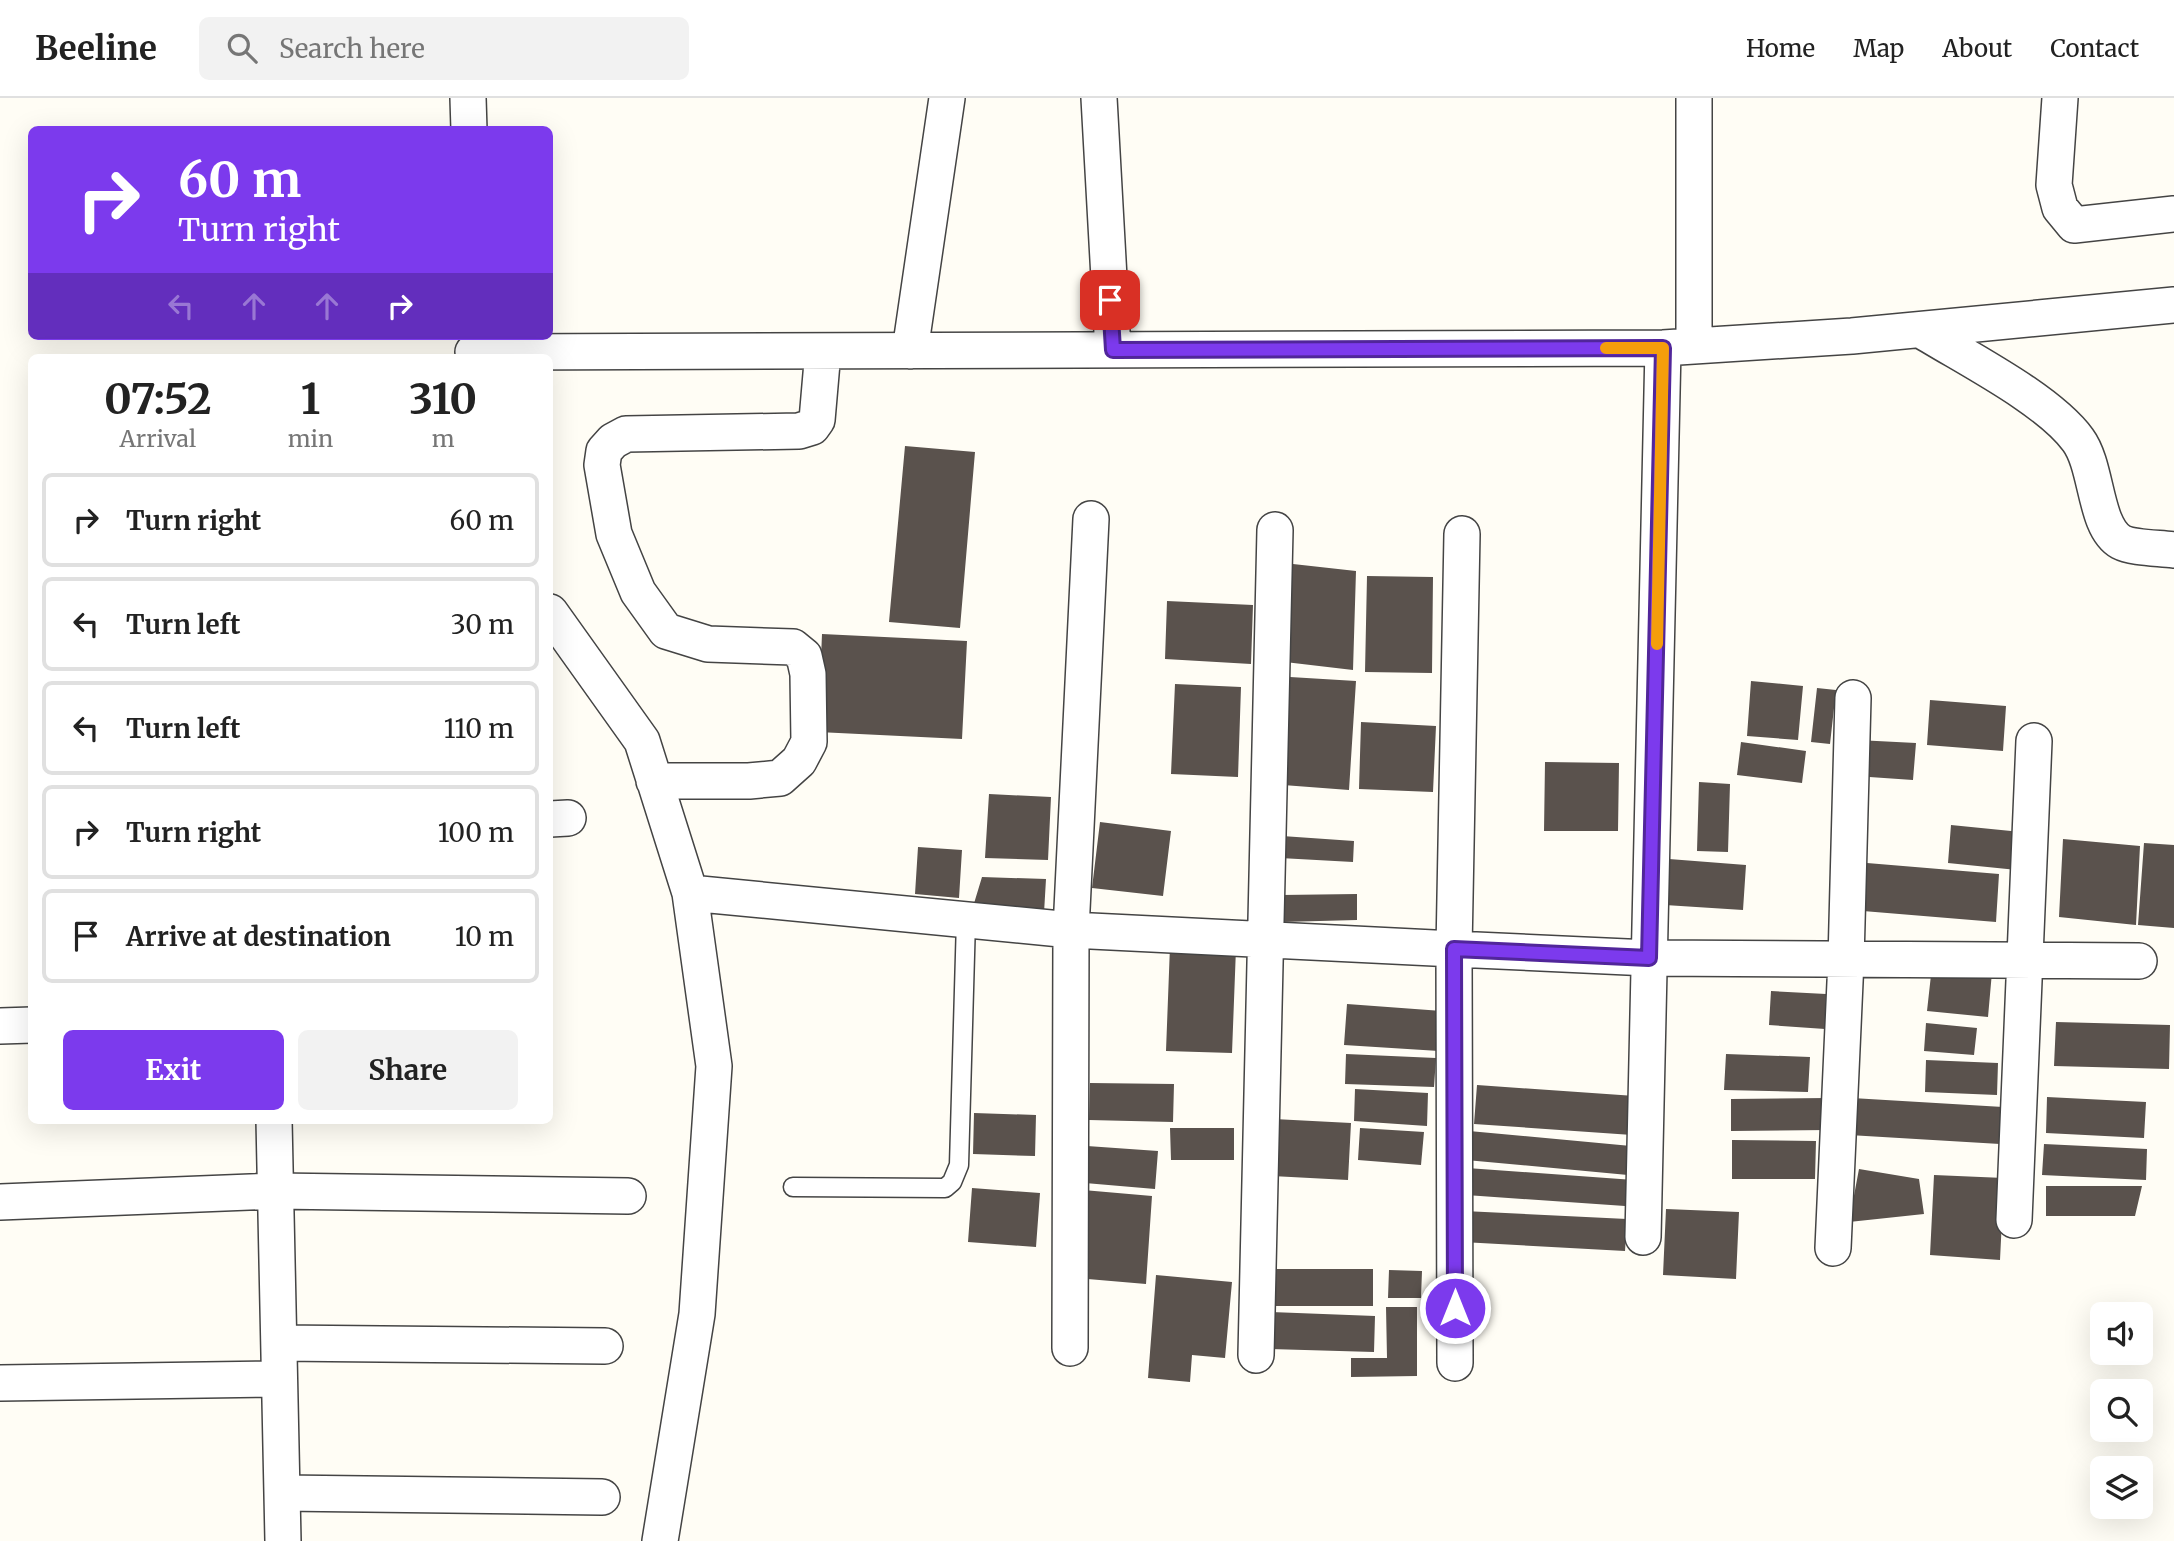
<!DOCTYPE html>
<style>
:root{--surface:#fff;--page:#f2f2f2;--text:#222;--muted:#767676;--line:#e0e0e0;--accent:#7c3aed}
body{margin:0;font-family:Merriweather,serif;background:var(--page);color:var(--text);height:100vh;display:flex;flex-direction:column;font-size:26px;white-space:nowrap}
*{box-sizing:border-box;margin:0}
p{font-size:23px;color:var(--muted)}
.icon{flex:none;width:38px;height:38px;fill:none;stroke:currentColor;stroke-width:2;stroke-linecap:round;stroke-linejoin:round}
.map{position:relative;flex:1;overflow:hidden}
.details{position:absolute;left:28px;top:256px;width:525px;height:770px;display:flex;flex-direction:column;background:var(--surface);border-radius:10px;box-shadow:0 7px 28px #0002}
.details>*{flex:none}
.hud{position:absolute;left:28px;top:28px;width:525px;height:214px;border-radius:10px;box-shadow:0 7px 28px #0002;background:#7c3aed;color:#fff;overflow:hidden}
.buttons{position:absolute;left:2090px;top:1204px;display:grid;gap:14px}
.buttons a{display:grid;place-items:center;width:63px;height:63px;border-radius:10px;background:var(--surface);box-shadow:0 7px 28px #0002;font-size:35px}
.pin{position:absolute;display:grid;place-items:center;width:60px;height:60px;color:#fff;margin:-30px;border-radius:14px;box-shadow:0 4px 10px #0006}
.me{position:absolute;width:77px;margin:-38px;rotate:0deg;stroke-linejoin:round;filter:drop-shadow(0 0 5px #0008)}
.turn{display:flex;align-items:center;gap:24px;height:147px;padding:0 35px;font-size:32px}
.turn .icon{width:91px;height:91px;stroke-width:2.5}
.turn b{display:block;font-size:49px;line-height:60px}
.lanes{display:flex;align-items:center;height:66px;padding:0 35px;background:#0003;justify-content:center;gap:35px;direction:ltr}
.lanes .off{opacity:.35}
.eta{display:flex;justify-content:space-evenly;align-items:center;height:119px;text-align:center}
.eta b{font-size:42px;font-weight:700;line-height:49px}
.primary-button{display:flex;gap:14px;margin-top:auto;padding:14px 35px}
.primary-button a{flex:1;height:80px;border-radius:10px;background:var(--accent);color:#fff;font-size:28px;font-weight:700;line-height:80px;text-align:center}
.primary-button a+a{background:var(--page);color:var(--text)}
ul{padding:0;list-style:none}
li{display:flex;align-items:center;gap:21px;height:94px;margin:0 14px 10px;padding:0 21px;border:4px solid var(--line);border-radius:10px}
li div{flex:1}
li b{display:block;font-size:26px}
li em{font-style:normal}
header{display:flex;align-items:center;gap:42px;box-sizing:border-box;height:98px;padding:0 35px;background:var(--surface);border-bottom:2px solid var(--line)}
header strong{font-size:33px}
nav{display:flex;gap:38px;margin-inline-start:auto;font-size:24px}
.search{width:490px;height:63px;background:var(--page);display:flex;align-items:center;gap:18px;box-sizing:border-box;padding:0 24px;border-radius:10px;color:var(--muted);font-size:26px}
.map>svg:first-child{display:block}
.building{fill:#5a524d}
.lines{fill:none;stroke-linecap:round;stroke-linejoin:round}
.service-casing{stroke:#444;stroke-width:21}
.minor-casing{stroke:#444;stroke-width:38}
.service{stroke:#fff;stroke-width:18}
.minor{stroke:#fff;stroke-width:35}
.route-casing{stroke:#51269a;stroke-width:18}
.route{stroke:#7c3aed;stroke-width:12}
.slow{stroke:#f59e0b;stroke-width:12}
</style>
<header>
<strong>Beeline</strong>
<div class="search"><svg class="icon" aria-label="search" viewBox="0 0 24 24"><circle cx="10" cy="10" r="6"/><path d="M15 15l6 6"/></svg>Search here</div>
<nav><a>Home</a><a>Map</a><a>About</a><a>Contact</a></nav>
</header>
<div class="map">
<svg width="2174" height="1443" viewBox="0 0 2174 1443">
<rect width="100%" height="100%" fill="#fffdf5"/>
<path class="building" d="M905,348L975,354L960,530L889,524Z
M1293,466L1356,473L1353,572L1285,564Z
M1367,478L1433,479L1432,575L1365,574Z
M1167,503L1253,507L1251,566L1165,561Z
M822,536L967,543L962,641L818,634Z
M1290,579L1356,583L1349,692L1283,687Z
M1751,583L1803,588L1798,642L1747,638Z
M1175,586L1241,589L1238,679L1171,676Z
M1817,590L1836,592L1830,646L1811,644Z
M1930,602L2006,608L2003,653L1927,647Z
M1361,624L1436,628L1433,694L1359,691Z
M1857,642L1916,645L1913,682L1855,678Z
M1741,644L1806,653L1802,685L1737,677Z
M1545,664L1619,665L1618,733H1544Z
M1699,684L1730,686L1728,754L1697,753Z
M989,696L1051,699L1048,762L985,760Z
M1100,724L1171,733L1163,798L1092,790Z
M1951,727L2021,734L2017,772L1948,765Z
M1282,738L1354,743L1353,764L1280,760Z
M2063,741L2140,748L2136,827L2059,819Z
M2144,745L2174,747V830L2138,827Z
M918,749L962,752L959,800L915,796Z
M1669,761L1746,767L1743,812L1665,807Z
M1867,765L1999,776L1996,824L1863,813Z
M982,779L1046,781L1044,815L972,812Z
M1357,796V822L1282,824L1281,797Z
M1170,848L1236,850L1232,955L1166,953Z
M1932,868L1992,874L1988,919L1927,913Z
M1771,893L1826,896L1825,931L1769,927Z
M1347,906L1442,913L1439,953L1344,947Z
M2056,924L2170,927L2169,971L2054,968Z
M1926,925L1977,930L1974,957L1924,953Z
M1346,956L1436,960L1434,989L1345,986Z
M1726,956L1810,959L1808,994L1724,992Z
M1926,962L1998,965L1997,997L1925,994Z
M1090,985L1174,986L1173,1024L1089,1022Z
M1477,987L1635,998L1632,1037L1474,1026Z
M1355,991L1428,995L1427,1028L1354,1023Z
M2047,999L2146,1004L2144,1040L2046,1035Z
M1827,1000L1828,1032L1731,1033V1001Z
M1852,1000L2003,1009L2000,1046L1849,1037Z
M974,1015L1036,1017L1035,1058L973,1056Z
M1274,1021L1351,1025L1348,1082L1272,1078Z
M1170,1030H1234V1062H1171Z
M1360,1030L1424,1034L1421,1067L1358,1062Z
M1469,1033L1631,1048L1628,1077L1466,1062Z
M1732,1042L1816,1043L1815,1081H1732Z
M2044,1046L2147,1051L2146,1082L2042,1077Z
M1087,1048L1158,1053L1155,1091L1085,1085Z
M1467,1070L1634,1082L1625,1108L1466,1097Z
M1859,1071L1919,1081L1924,1116L1849,1124Z
M1934,1077L2004,1080L2000,1162L1930,1157Z
M2046,1088H2142L2135,1118H2046Z
M972,1090L1040,1095L1036,1149L968,1144Z
M1083,1092L1152,1098L1146,1186L1076,1180Z
M1666,1111L1739,1114L1736,1181L1663,1177Z
M1464,1113L1627,1121L1625,1153L1462,1144Z
M1274,1171H1373V1208H1275Z
M1389,1172L1422,1173L1421,1200H1388Z
M1156,1177L1232,1184L1225,1260L1192,1257L1190,1284L1148,1280Z
M1386,1209H1417V1278L1351,1279V1260H1387Z
M1271,1214L1375,1218L1374,1254L1270,1251Z"/>
<g class="lines">
<g class="service-casing">
<path id="service" d="M793,1089L945,1090L952,1084L959,1067L966,822"/>
</g>
<g class="minor-casing">
<path id="minor" d="M468,0L469,32
M1099,0L1113,252
M2060,0L2054,87L2060,110L2074,127L2174,116
M1921,232C1966,260 2048,301 2078,342C2098,369 2094,429 2121,444C2132,450 2161,450 2174,452
M1694,248V0
M910,253L947,0
M473,254L1663,250L1852,238L2174,207
M550,514L642,643L690,795L714,968L697,1216L660,1443
M654,683H749L780,680L799,663L809,644L808,576L804,558L793,549L708,546L666,533L638,494L614,436L602,367L604,353L613,343L626,336L799,333L812,329L817,322L823,253
M550,721L568,720
M690,795L1071,832L1454,851L1649,860L2139,863
M0,928L32,927
M274,1022L283,1443
M0,1104L276,1093L628,1098
M2014,1122L2034,643
M1643,1139L1663,250
M1833,1150L1846,862L1853,600
M279,1245L605,1248
M1070,1250L1071,832L1091,421
M1256,1257L1275,432
M1455,1265L1454,851L1462,436
M0,1285L279,1281
M282,1395L602,1399"/>
</g>
<use href="#service" class="service"/>
<use href="#minor" class="minor"/>
</g>
<g class="lines">
<g class="route-casing">
<path id="route" d="M1110,202L1113,252L1663,250L1649,860L1454,851L1455,1210"/>
</g>
<use href="#route" class="route"/>
<path class="slow" d="M1606,250H1663L1657,546"/>
</g>
</svg>
<div class="buttons">
<a><svg class="icon" aria-label="sound" viewBox="0 0 24 24"><path d="M4 9h4l5-4v14l-5-4H4zM17 9q2 3 0 6"/></svg></a>
<a><svg class="icon" aria-label="search" viewBox="0 0 24 24"><circle cx="10" cy="10" r="6"/><path d="M15 15l6 6"/></svg></a>
<a><svg class="icon" aria-label="layers" viewBox="0 0 24 24"><path d="M12 4l9 5-9 5-9-5zM3 14l9 5 9-5"/></svg></a>
</div>
<div class="pin" style="left:1110px;top:202px;background:#d93025"><svg class="icon" aria-label="arrive" viewBox="0 0 24 24"><path d="M6 21V4h12l-3 4 3 4H6"/></svg></div>
<svg class="me" style="left:1455px;top:1210px" viewBox="-20 -20 40 40"><circle r="17" fill="#7c3aed" stroke="#fff" stroke-width="3"/><path d="M0-11L8 9 0 5-8 9z" fill="#fff"/></svg>
<div class="hud">
<div class="turn"><svg class="icon" aria-label="right" viewBox="0 0 24 24"><path d="M7 20v-9h11M14 6l5 5-5 5"/></svg><div><b>60 m</b>Turn right</div></div>
<div class="lanes"><svg class="icon off" aria-label="left" viewBox="0 0 24 24"><path d="M17 20v-9H6M10 6l-5 5 5 5"/></svg><svg class="icon off" aria-label="ahead" viewBox="0 0 24 24"><path d="M12 20V5M6 11l6-6 6 6"/></svg><svg class="icon off" aria-label="ahead" viewBox="0 0 24 24"><path d="M12 20V5M6 11l6-6 6 6"/></svg><svg class="icon" aria-label="right" viewBox="0 0 24 24"><path d="M7 20v-9h11M14 6l5 5-5 5"/></svg></div>
</div>
<section class="details">
<div class="eta">
<div><b>07:52</b><p>Arrival</p></div>
<div><b>1</b><p>min</p></div>
<div><b>310</b><p>m</p></div>
</div>
<ul>
<li><svg class="icon" aria-label="right" viewBox="0 0 24 24"><path d="M7 20v-9h11M14 6l5 5-5 5"/></svg><div><b>Turn right</b></div><em>60 m</em></li>
<li><svg class="icon" aria-label="left" viewBox="0 0 24 24"><path d="M17 20v-9H6M10 6l-5 5 5 5"/></svg><div><b>Turn left</b></div><em>30 m</em></li>
<li><svg class="icon" aria-label="left" viewBox="0 0 24 24"><path d="M17 20v-9H6M10 6l-5 5 5 5"/></svg><div><b>Turn left</b></div><em>110 m</em></li>
<li><svg class="icon" aria-label="right" viewBox="0 0 24 24"><path d="M7 20v-9h11M14 6l5 5-5 5"/></svg><div><b>Turn right</b></div><em>100 m</em></li>
<li><svg class="icon" aria-label="arrive" viewBox="0 0 24 24"><path d="M6 21V4h12l-3 4 3 4H6"/></svg><div><b>Arrive at destination</b></div><em>10 m</em></li>
</ul>
<div class="primary-button"><a>Exit</a><a>Share</a></div>
</section>
</div>
